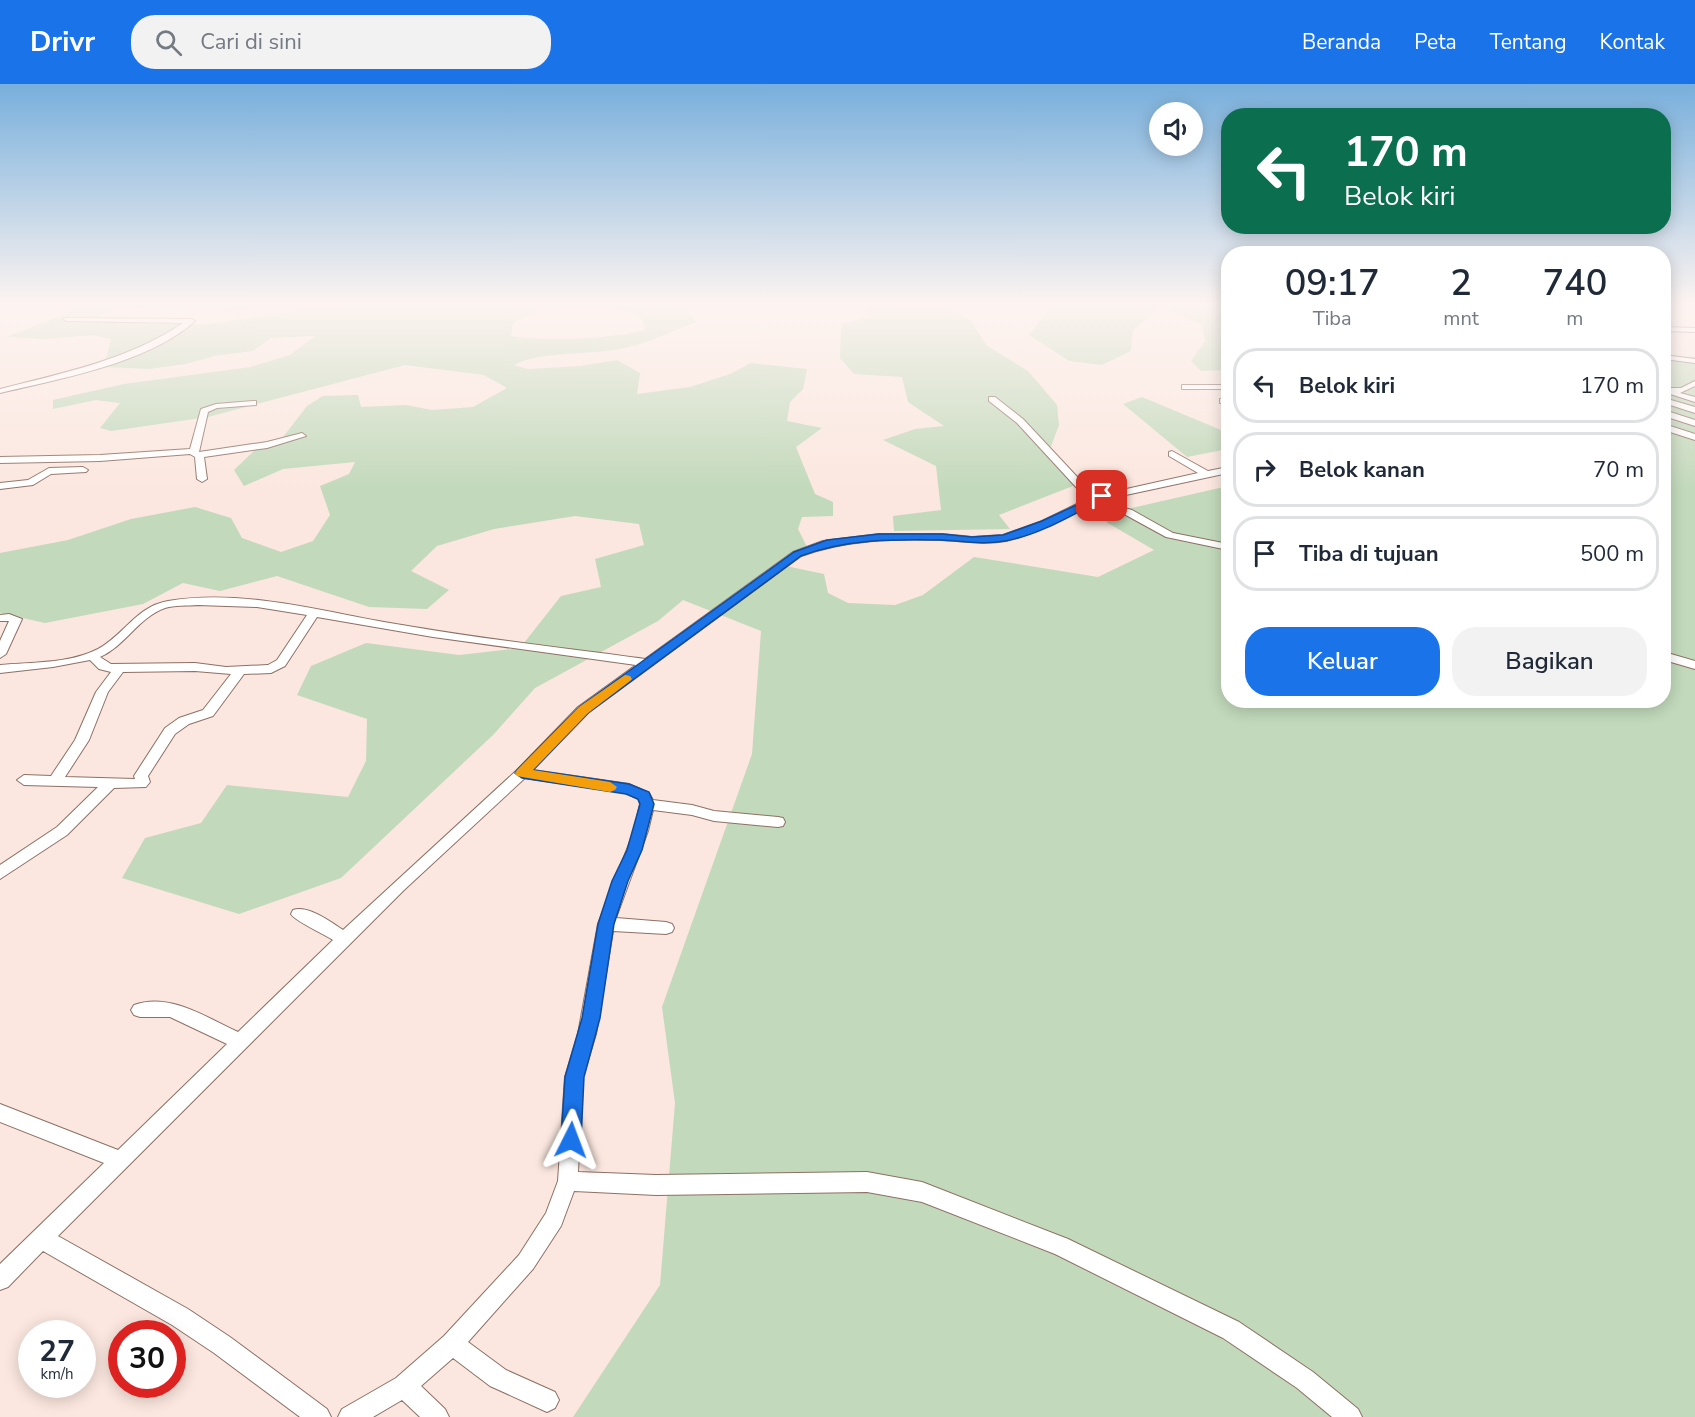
<!DOCTYPE html>
<html lang="id">
<style>
:root{--surface:#fff;--page:#f2f2f3;--text:#1f2937;--muted:#747a83;--line:#e0e1e3;--accent:#1a73e8}
body{margin:0;font-family:"Nunito Sans",sans-serif;background:var(--page);color:var(--text);height:100vh;display:flex;flex-direction:column;font-size:22px;white-space:nowrap}
*{box-sizing:border-box;margin:0}
p{font-size:20px;color:var(--muted)}
.icon{flex:none;width:33px;height:33px;fill:none;stroke:currentColor;stroke-width:2;stroke-linecap:round;stroke-linejoin:round}
.map{position:relative;flex:1;overflow:hidden}
.sheet{position:absolute;left:1221px;top:162px;width:450px;height:462px;display:flex;flex-direction:column;background:var(--surface);border-radius:24px;box-shadow:0 3px 15px #0003}
.sheet>*{flex:none}
.banner{position:absolute;left:1221px;top:24px;width:450px;height:126px;border-radius:24px;box-shadow:0 3px 15px #0003;background:#0b6e4f;color:#fff;overflow:hidden}
.tools{position:absolute;left:1149px;top:18px;display:grid;gap:12px}
.tools a{display:grid;place-items:center;width:54px;height:54px;border-radius:50%;background:var(--surface);box-shadow:0 3px 15px #0003;font-size:30px}
.speed{position:absolute;left:18px;top:1236px;display:flex;gap:12px;font-size:30px;font-weight:700;text-align:center}
.speed>*{display:grid;place-content:center;width:78px;height:78px;border-radius:50%;background:var(--surface);box-shadow:0 3px 15px #0003;line-height:1}
.speed small{font-size:15px;font-weight:400}
.speed .limit{border:9px solid #d22;background:#fff;color:#111}
.pin{position:absolute;display:grid;place-items:center;width:51px;height:51px;color:#fff;margin:-26px;border-radius:12px;box-shadow:0 3px 9px #0006}
.me{position:absolute;width:66px;margin:-33px;rotate:3deg;stroke-linejoin:round;filter:drop-shadow(0 0 4px #0008)}
.turn{display:flex;align-items:center;gap:21px;height:126px;padding:0 24px;font-size:27px}
.turn .icon{width:78px;height:78px;stroke-width:2.5}
.turn b{display:block;font-size:42px;line-height:51px}
.eta{display:flex;justify-content:space-evenly;align-items:center;height:102px;text-align:center}
.eta b{font-size:36px;font-weight:600;line-height:42px}
.cta{display:flex;gap:12px;margin-top:auto;padding:12px 24px}
.cta a{flex:1;height:69px;border-radius:24px;background:var(--accent);color:#fff;font-size:24px;font-weight:600;line-height:69px;text-align:center}
.cta a+a{background:var(--page);color:var(--text)}
ul{padding:0;list-style:none}
li{display:flex;align-items:center;gap:18px;height:75px;margin:0 12px 9px;padding:0 12px;border:3px solid var(--line);border-radius:24px}
li div{flex:1}
li b{display:block;font-size:22px}
li em{font-style:normal}
header{display:flex;align-items:center;gap:36px;box-sizing:border-box;height:84px;padding:0 30px;background:var(--accent);color:#fff}
header strong{font-size:28px}
nav{display:flex;gap:33px;margin-inline-start:auto;font-size:21px}
.search{width:420px;height:54px;background:var(--page);display:flex;align-items:center;gap:15px;box-sizing:border-box;padding:0 21px;border-radius:24px;color:var(--muted);font-size:22px}
.map>svg:first-child{display:block}
.green{fill:#c2d9bb;fill-rule:evenodd}
.lines{fill:none;stroke-linecap:round;stroke-linejoin:round}
.minor-casing{stroke:#8d7064;stroke-width:2}
.minor{fill:#fff;fill-rule:evenodd}
.route{fill:#1a73e8;stroke:#114b97;stroke-width:1.5}
.slow{fill:#f59e0b}
</style>
<header>
<strong>Drivr</strong>
<div class="search"><svg class="icon" aria-label="search" viewBox="0 0 24 24"><circle cx="10" cy="10" r="6"/><path d="M15 15l6 6"/></svg>Cari di sini</div>
<nav><a>Beranda</a><a>Peta</a><a>Tentang</a><a>Kontak</a></nav>
</header>
<div class="map">
<svg width="1695" height="1333" viewBox="0 0 1695 1333">
<rect width="100%" height="100%" fill="#fbe7df"/>
<path class="green" d="M75,220H302L218,227H160L122,222L94,235L147,240H207L347,220H683L696,238C673,247 648,259 625,264C591,272 542,266 514,281L528,285L581,282L617,276L640,289L637,310L690,303L730,290L751,279L807,285L803,305L790,318L787,337L822,344L796,363L815,410L833,418V432L802,433L798,445L808,465L781,481L824,490L828,509L848,519L895,521L923,511L974,473L1098,493L1154,466L1106,438L1123,426L1228,402V616H1664V273H1695V1333H573L660,1201L675,1019L662,923L752,670L761,547L683,516L658,537L535,604L493,651L341,794L239,830L122,794L145,754L201,739L227,701L348,713L366,677L367,635L297,611L311,582L366,559L459,571L520,564L561,512L601,503L595,475L644,461L639,440L575,432L494,445L437,462L411,487L449,506L427,525L369,523L277,492L220,507L183,499L143,520L45,539L0,529V469L68,456L131,435L195,423L231,434L242,454L281,468L313,457L330,431L320,402L349,390L355,378L283,385L244,402L234,386L258,363L283,353L307,322L323,312L358,311L361,323L406,321L432,326L473,323L507,304L484,291L405,281L208,333L111,347L100,344L120,319L96,316L53,325V316L124,300L251,283L290,271L315,252L271,254L253,267L214,272L186,280L149,285L104,283L111,255L92,251L44,255L6,253L76,226ZM597,221L628,227L642,235L645,246C607,255 550,258 511,252L513,240C537,221 568,223 597,221Z
M884,220L948,223L972,238L986,261L1028,287L1057,321L1059,341L1050,365L1073,402L999,431L1010,445L894,447L893,432L941,426L936,382L883,356L915,345L944,342L908,318L902,293L854,290L840,274L841,240L871,233L866,223Z
M1053,220H1228V286L1201,287L1191,277L1205,257L1202,241L1161,222L1133,247L1131,267L1102,281L1069,277L1029,251Z
M1142,313L1221,346L1228,345V365L1187,373L1123,320Z"/>
<g class="lines">
<g class="minor-casing">
<path id="minor" d="M65,234L191,235L195,237C149,279 59,295 0,309V305C63,289 128,276 183,239L67,237L63,235Z
M1664,243L1695,244V248L1664,247Z
M1664,271L1695,275V279L1664,275Z
M1695,297V302L1680,309L1695,313V318L1664,308V304H1681Z
M1182,301H1228V305H1182Z
M989,313H995L1023,335L1095,412L1198,389L1169,372V368L1172,367L1208,387L1228,383V389L1098,417L1132,426L1173,449L1228,460V466L1166,453L1124,430L1090,421C1063,434 1035,450 1006,457C984,461 963,457 941,456C894,454 846,456 801,472L588,629L533,686L629,700L649,709L653,716L692,721L714,727L778,733L783,734L785,738L783,742L778,743L714,737L692,731L653,726L648,747L616,834L666,838L672,840L674,844L672,848L666,850L613,847L596,950L583,993L578,1088L656,1091L867,1088L922,1098L1068,1155L1239,1238L1313,1288L1358,1325L1362,1333H1332L1297,1304L1223,1254L1055,1170L922,1118L867,1108L656,1111L574,1107L561,1142L533,1185L468,1258L506,1286L555,1308L559,1316L555,1324L547,1328L490,1302L453,1274L421,1302L445,1325L449,1333H420L402,1316L373,1333H338L342,1325L396,1294L444,1252L519,1171L546,1129L558,1097L565,993L578,950L598,840L634,747L640,720L638,715L626,709L525,694L404,806L58,1152L188,1225L230,1253L327,1325L331,1333H300L214,1269L172,1241L43,1167L8,1203L0,1206V1180L104,1079L0,1038V1020L118,1066L227,960L170,933H140L134,931L131,926L134,921C170,908 207,934 238,948L333,856C324,850 295,837 291,830L293,826C308,821 331,838 343,846L517,686L578,623L636,581L433,553L317,533L285,582L271,589L244,590L213,632L189,640L175,650L148,692L150,698L146,703L114,704L67,751L0,795V781L57,743L98,703L24,701L17,696L24,691L51,692L75,656L96,608L111,588L99,585L90,576L53,583L0,589V581C31,578 69,580 98,565C124,551 137,522 168,517C245,504 326,529 402,541C482,555 564,564 645,575L793,468L823,457L879,450H942L972,453L1003,451L1042,437L1087,415L1017,339L989,317ZM198,521L257,523L307,531L277,576L268,581L226,583L195,579L111,580L100,573C125,562 139,533 165,524C175,521 187,522 198,521ZM195,587L231,590L203,626L179,634L165,644L134,692L135,695L65,693L89,656L108,608L123,588Z
M1664,314L1695,323V329L1664,319Z
M1220,315H1228V319H1220Z
M253,317H256V321L217,324L208,328L199,368L267,358L302,349L306,352L267,364L204,373L207,395L202,398L197,395L195,373L190,370L100,377L0,379V373L100,371L190,365L201,325L216,320Z
M1664,326L1695,336V342L1664,332Z
M1664,340L1695,350V356L1664,346Z
M83,383L88,386L86,388L51,390L33,401L0,405V399L28,396L49,384Z
M9,530L22,535L6,570L0,574V557L9,537H0V531Z
M1664,568L1695,577V585L1664,576Z"/>
</g>
<use href="#minor" class="minor"/>
</g>
<linearGradient id="sky" x2="0" y2="1"><stop stop-color="#78afdc"/><stop offset="0.54" stop-color="#fdf4f1"/><stop offset="1" stop-color="#fdf4f1" stop-opacity="0"/></linearGradient>
<rect width="1695" height="407" fill="url(#sky)"/>
<path class="route" d="M1102,409L1107,412L1105,414C1074,430 1040,451 1005,457C983,461 962,457 941,456C894,455 846,455 801,472L588,629L533,686L629,700L649,708L654,720L642,766L628,797L614,840L600,934L584,993L581,1056L578,1062L571,1065L564,1062L561,1056L565,993L582,934L598,840L612,797L627,766L640,720L638,715L626,710L522,694L515,689L517,686L579,623L794,468L827,456L879,450H942L972,453L1003,451L1042,437Z"/>
<path class="slow" d="M625,591L630,592L632,595L630,597L588,629L533,686L610,698L617,703L615,706L610,708L517,692L515,689L517,686L579,623Z"/>
</svg>
<div class="tools">
<a><svg class="icon" aria-label="sound" viewBox="0 0 24 24"><path d="M4 9h4l5-4v14l-5-4H4zM17 9q2 3 0 6"/></svg></a>
</div>
<div class="speed"><div>27<small>km/h</small></div><div class="limit">30</div></div>
<div class="pin" style="left:1102px;top:412px;background:#d93025"><svg class="icon" aria-label="arrive" viewBox="0 0 24 24"><path d="M6 21V4h12l-3 4 3 4H6"/></svg></div>
<svg class="me" style="left:571px;top:1056px" viewBox="-20 -20 40 40"><path d="M0-17L14 15 0 8-14 15z" fill="#1a73e8" stroke="#fff" stroke-width="4"/></svg>
<div class="banner">
<div class="turn"><svg class="icon" aria-label="left" viewBox="0 0 24 24"><path d="M17 20v-9H6M10 6l-5 5 5 5"/></svg><div><b>170 m</b>Belok kiri</div></div>
</div>
<section class="sheet">
<div class="eta">
<div><b>09:17</b><p>Tiba</p></div>
<div><b>2</b><p>mnt</p></div>
<div><b>740</b><p>m</p></div>
</div>
<ul>
<li><svg class="icon" aria-label="left" viewBox="0 0 24 24"><path d="M17 20v-9H6M10 6l-5 5 5 5"/></svg><div><b>Belok kiri</b></div><em>170 m</em></li>
<li><svg class="icon" aria-label="right" viewBox="0 0 24 24"><path d="M7 20v-9h11M14 6l5 5-5 5"/></svg><div><b>Belok kanan</b></div><em>70 m</em></li>
<li><svg class="icon" aria-label="arrive" viewBox="0 0 24 24"><path d="M6 21V4h12l-3 4 3 4H6"/></svg><div><b>Tiba di tujuan</b></div><em>500 m</em></li>
</ul>
<div class="cta"><a>Keluar</a><a>Bagikan</a></div>
</section>
</div>
